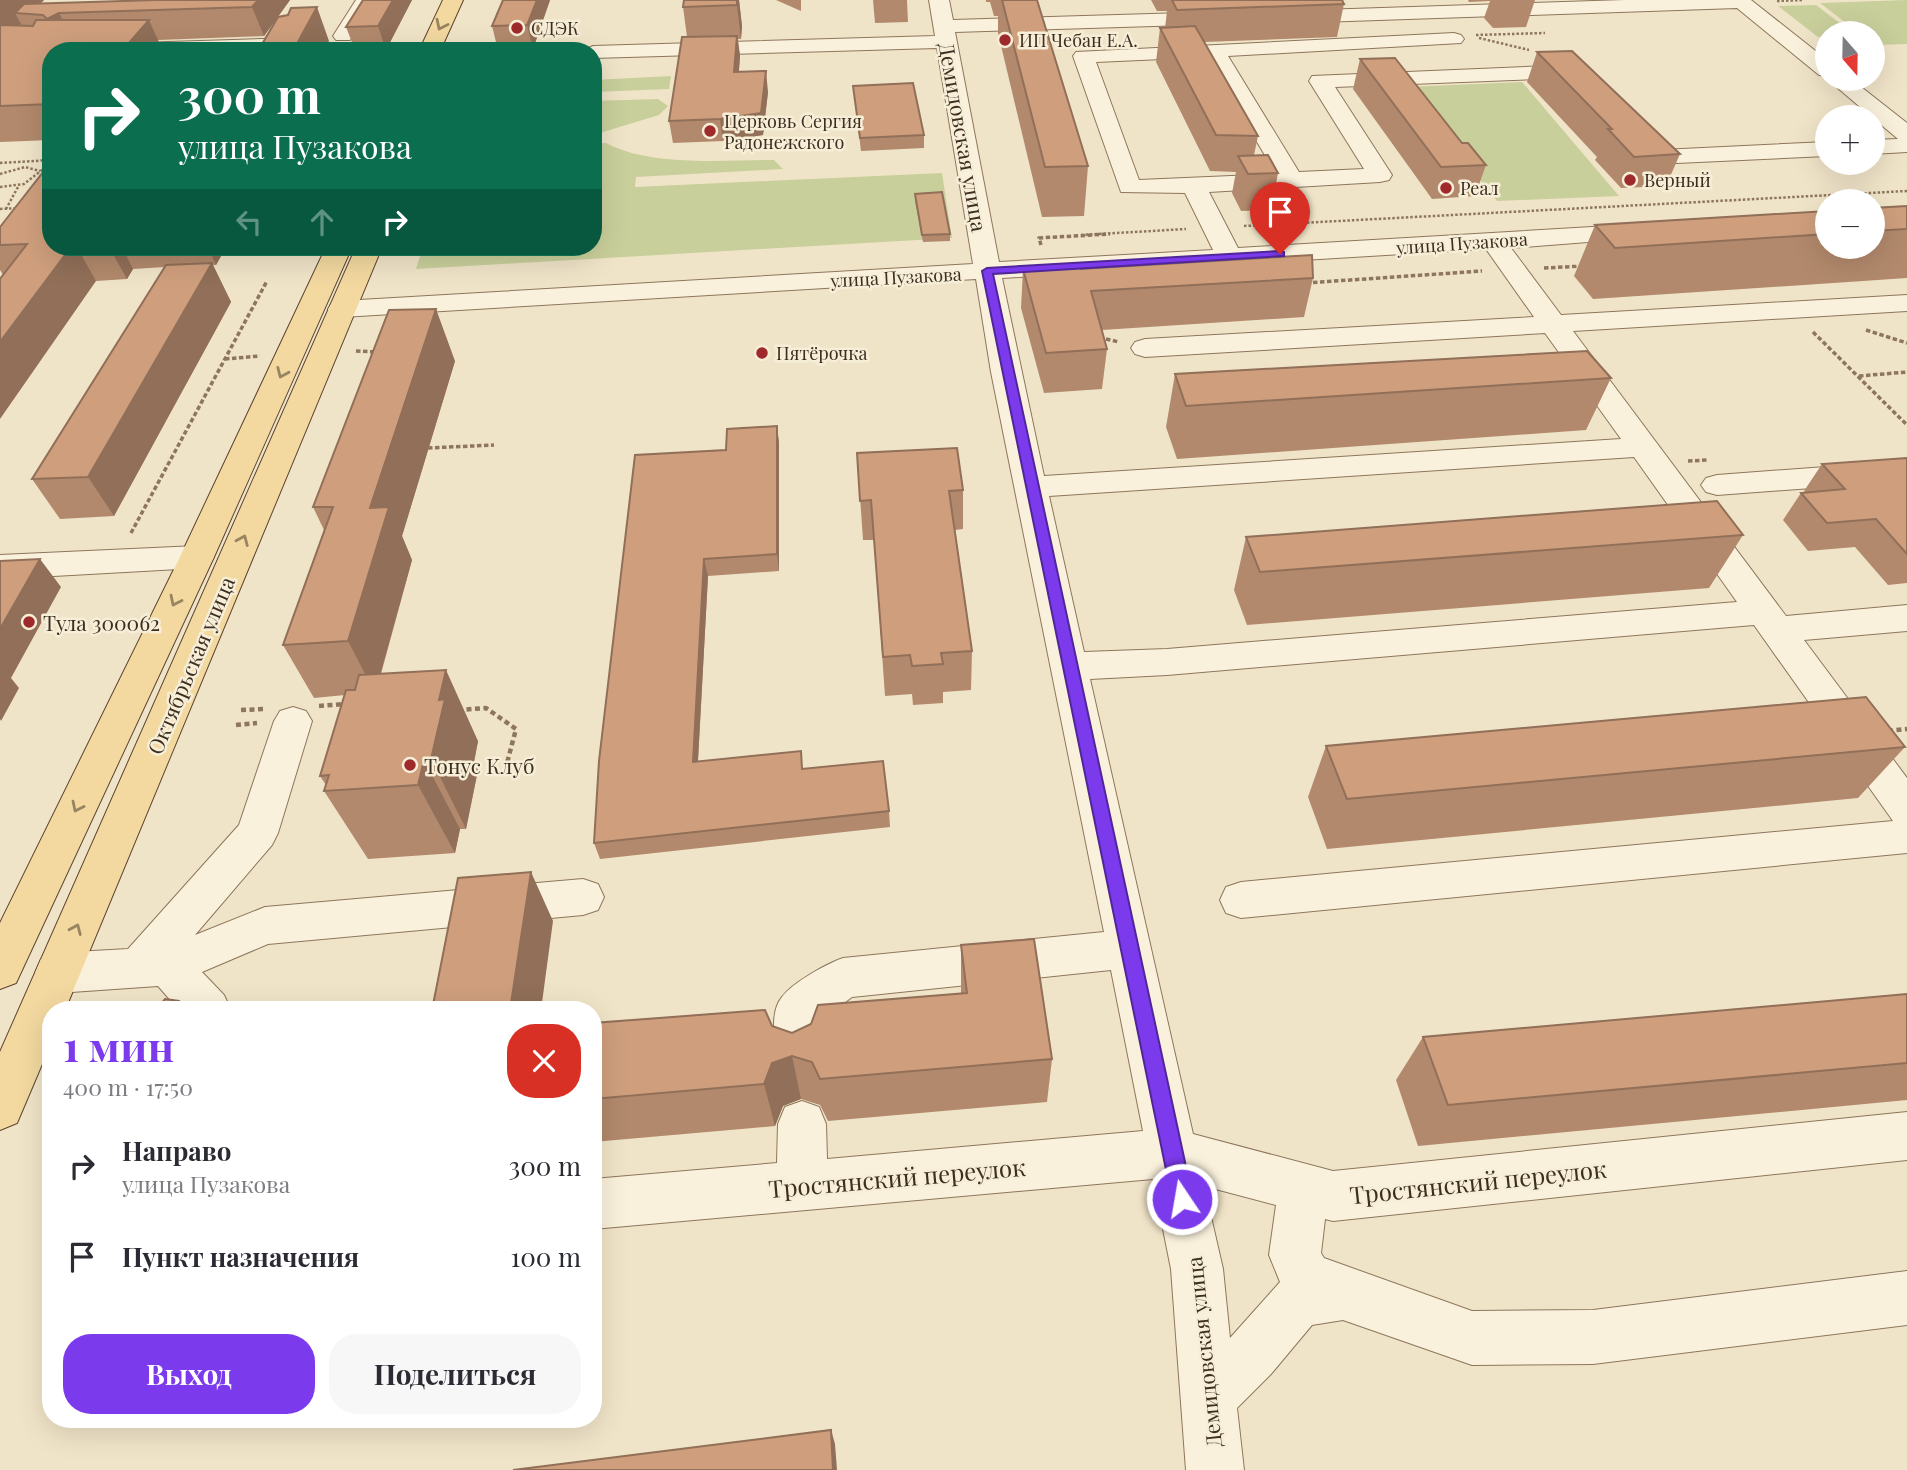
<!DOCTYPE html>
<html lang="ru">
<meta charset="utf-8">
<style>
:root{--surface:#fff;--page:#f7f7f7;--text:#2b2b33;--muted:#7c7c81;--accent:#7c3aed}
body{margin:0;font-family:"Playfair Display",serif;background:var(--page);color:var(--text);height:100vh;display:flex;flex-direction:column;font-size:26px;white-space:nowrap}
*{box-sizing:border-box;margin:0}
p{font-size:23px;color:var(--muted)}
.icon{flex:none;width:38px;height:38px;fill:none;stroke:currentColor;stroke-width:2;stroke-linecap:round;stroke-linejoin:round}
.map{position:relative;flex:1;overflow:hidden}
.panel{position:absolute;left:42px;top:1001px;width:560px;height:427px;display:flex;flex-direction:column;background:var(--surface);border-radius:28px;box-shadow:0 7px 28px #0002}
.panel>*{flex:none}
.guide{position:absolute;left:42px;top:42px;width:560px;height:214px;border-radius:28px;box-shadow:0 7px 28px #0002;background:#0b6e4f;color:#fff;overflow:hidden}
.needle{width:46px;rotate:160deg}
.tools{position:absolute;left:1815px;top:21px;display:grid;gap:14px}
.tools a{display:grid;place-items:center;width:70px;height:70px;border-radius:50%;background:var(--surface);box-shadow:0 7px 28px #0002;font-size:35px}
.pin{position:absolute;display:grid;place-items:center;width:60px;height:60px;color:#fff;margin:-72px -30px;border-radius:50% 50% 50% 0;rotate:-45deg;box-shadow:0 0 7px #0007}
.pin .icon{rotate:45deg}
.me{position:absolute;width:77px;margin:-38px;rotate:348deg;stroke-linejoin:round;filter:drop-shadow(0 0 5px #0008)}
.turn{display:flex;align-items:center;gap:24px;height:147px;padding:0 21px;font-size:32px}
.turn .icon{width:91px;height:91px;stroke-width:2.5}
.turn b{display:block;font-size:49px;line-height:60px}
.lanes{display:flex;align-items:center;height:66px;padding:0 21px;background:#0003;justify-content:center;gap:35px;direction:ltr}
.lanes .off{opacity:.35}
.round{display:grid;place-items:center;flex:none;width:74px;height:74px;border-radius:28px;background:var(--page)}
.summary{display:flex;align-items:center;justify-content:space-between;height:119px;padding:0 21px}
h1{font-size:42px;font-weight:700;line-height:52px;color:var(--accent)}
.button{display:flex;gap:14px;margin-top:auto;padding:14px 21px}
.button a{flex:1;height:80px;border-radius:28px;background:var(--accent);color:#fff;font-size:28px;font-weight:700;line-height:80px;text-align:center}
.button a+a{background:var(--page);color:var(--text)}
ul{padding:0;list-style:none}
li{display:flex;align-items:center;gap:21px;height:91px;padding:0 21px}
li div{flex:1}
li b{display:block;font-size:26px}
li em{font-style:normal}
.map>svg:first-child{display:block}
.green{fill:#c9cf9b}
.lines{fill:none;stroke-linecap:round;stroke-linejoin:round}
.minor-casing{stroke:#8d765c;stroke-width:2}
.major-casing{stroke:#5b4430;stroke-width:2}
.path-far2{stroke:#8d765c;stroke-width:2.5;stroke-dasharray:2.5 2;stroke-linecap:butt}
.path-far1{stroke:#8d765c;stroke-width:3.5;stroke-dasharray:4.5 2.5;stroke-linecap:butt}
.path{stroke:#8d765c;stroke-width:4.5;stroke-dasharray:5 3.5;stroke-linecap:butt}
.minor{fill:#faf1dc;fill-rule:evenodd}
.major{fill:#f3d9a0;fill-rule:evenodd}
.wall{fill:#b2896c}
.shaded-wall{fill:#916f58}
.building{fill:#cf9f7d;stroke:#916f58;stroke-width:2}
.oneway{stroke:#988460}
.route{fill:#7c3aed;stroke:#51269a;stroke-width:2}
.poi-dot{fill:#9e2a2b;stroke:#f7eed8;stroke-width:2.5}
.labels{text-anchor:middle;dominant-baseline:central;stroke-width:5;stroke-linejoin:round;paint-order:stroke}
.far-poi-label{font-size:18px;fill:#3d2e20;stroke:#f7eed8;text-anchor:start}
.far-street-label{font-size:18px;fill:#3d2e20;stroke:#f7eed8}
.street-label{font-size:21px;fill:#3d2e20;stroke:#f7eed8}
.poi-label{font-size:21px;fill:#3d2e20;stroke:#f7eed8;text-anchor:start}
.near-street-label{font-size:24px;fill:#3d2e20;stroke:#f7eed8}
</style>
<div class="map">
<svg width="1907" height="1470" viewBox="0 0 1907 1470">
<rect width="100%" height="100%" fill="#f0e4c8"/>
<path class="green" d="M1907,0V44L1875,45L1873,43L1872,33H1859L1820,3Z
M1816,5L1853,33H1827V37H1818L1778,6Z
M671,76L669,89L593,92V80Z
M1522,82L1619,196L1497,201L1406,87Z
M658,99L668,106L659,115L593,135V101Z
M606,143C651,167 724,160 774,160L783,169L636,177L635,187L942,173L952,238L416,269L423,247H593V144Z"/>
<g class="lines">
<g class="minor-casing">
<path id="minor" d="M356,0H376L350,40H336L333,36Z
M929,0H949L953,20L1219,12L1226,14L1229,18L1226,22L1219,24L955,32L999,262L1213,250L1185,193L1121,192L1073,56L1076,52L1454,33L1461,35L1464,39L1461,43L1228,56L1299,172L1364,169L1309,81L1312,76L1571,65L1579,66L1589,79L1586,84C1576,86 1572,85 1565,78L1335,87L1392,175L1389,180L1380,182L1209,192L1238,248L1643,224L1652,227L1656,232L1652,237L1511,248L1561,315L1907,295V311L1573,331L1786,616L1907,605V631L1804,640L1907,778V853L1241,918L1226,913L1220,900L1226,887L1241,882L1893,821L1754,625L1167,675L1090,679L1193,1134L1333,1171L1907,1112V1160L1333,1221L1325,1219L1321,1253L1324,1258L1472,1311L1593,1310L1907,1271V1325L1593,1364L1472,1365L1343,1320L1312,1325L1271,1374L1237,1408L1244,1470H1186L1171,1269L1153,1179L593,1229V1179L777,1163L778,1124L785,1107L802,1101L819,1107L826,1124L827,1159L1143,1131L1111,970L852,997L821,1020L823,1052L817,1067L800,1074L783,1067C775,1049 768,1014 782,997C792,983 826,964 843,958L1104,932L991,372L976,279L342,317L332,315L328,309L332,303L342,301L973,264L937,48L593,58V51H583L593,46L935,36ZM1207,57L1276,174L1139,180L1096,62ZM1486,249L1534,317L1145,339L1135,342L1131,348L1135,354L1145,357L1545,333L1621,439L1044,476L1002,278ZM1634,457L1737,602L1167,649L1084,652L1049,496ZM1204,1186L1276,1205L1269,1255L1280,1282L1230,1338L1223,1269Z
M1625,0H1751L1827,60V76L1819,75L1737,8L1290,23L1283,21L1280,17L1283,13L1290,11Z
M292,38L299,40L302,44L299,48L275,51H64L67,47L74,45Z
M1827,79H1851L1907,123V152L1872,154V140L1898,139Z
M1635,130L1643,132L1661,150L1827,142V156L1655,164L1647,162L1623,137L1627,132Z
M1907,461V481L1717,495L1706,492L1701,485L1706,478L1717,475Z
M197,546L209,549L214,557L209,565L197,568L0,579V555Z
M293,707L306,711L312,721L278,833L272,845L195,935L265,907L583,879L598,884L604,897L598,910L583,915L268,944L202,972L224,995L231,1010H179L158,986L57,993L41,987L35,973L41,959L57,953L128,949L239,825L274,721L280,711Z"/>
</g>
<g class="major-casing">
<path id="major" d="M443,0H463L440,51H419Z
M326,247H352L214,557L16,983L0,989V923L180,557Z
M356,247H382L65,1010H51V1043L17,1123L0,1130V1052Z"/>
</g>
<path class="path-far2" d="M1777,1L1804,0
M1476,35L1545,33
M1479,38L1529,50
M0,163L51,160
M0,174L25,167L40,171
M0,187L24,184L51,163
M0,209L19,208
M6,209L18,187
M1244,226L1907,191
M1081,235L1186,229"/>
<path class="path-far1" d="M1041,245L1039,238L1110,234
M1544,268L1584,266
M1306,283L1482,271
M1866,330L1907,343
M1813,332L1907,425
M1106,339L1119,342
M356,351L378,352
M225,359L260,356
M1859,376L1907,372
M428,448L494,445
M1688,461L1707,460
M131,533L267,281"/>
<path class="path" d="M319,706L345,704
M241,710L265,709
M458,710L486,708L516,729L506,767
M236,725L257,723
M1888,731L1907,729"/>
<use href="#minor" class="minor"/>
<use href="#major" class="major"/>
</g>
<path class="wall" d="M0,0H44L40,4L156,0H290L264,36L158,40L51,51V140L0,142Z
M412,0L386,50H355L346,27Z
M503,0H550L533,49L498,50L492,26Z
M739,0L742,26L741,39H738L740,56L739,71L768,92L763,135L723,141L673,143L669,121L687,37L683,7Z
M776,0H801V11Z
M873,0H907L908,22L875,23Z
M986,0H1037L1088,166L1084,216L1042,217L998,33V16H994L990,2H986Z
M1151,0H1342L1344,4L1337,37L1204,42L1258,136L1254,155L1278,173L1271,210L1241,211L1232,193L1236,172L1210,171L1156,62L1160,28H1165L1167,11H1157Z
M1468,0H1535L1526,27L1493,28L1484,18L1490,1L1469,2Z
M1537,52L1680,154L1666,186L1621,188L1595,160L1597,157L1527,82Z
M1360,59L1462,143L1486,165L1475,196L1432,199L1353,89Z
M853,86L924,135V148L861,151Z
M915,194L950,234V241L923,242L915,201Z
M1907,206V278L1593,299L1574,276L1595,225L1827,211V247H1872V208Z
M0,227L51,247H226L216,265H213L231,302L114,516L60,519L32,479L165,267L133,269L127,279L96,281L3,275L0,270Z
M1023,269H1081L1313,278L1304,317L1102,330L1107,349L1102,389L1044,393L1021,308Z
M455,361L402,536L412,560L381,674L478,741L474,762L478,770L466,829H460L455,853L368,859L324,791L326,785L320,776L345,695L314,698L283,645L324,530L313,507Z
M1175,374L1611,378L1586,430L1177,459L1166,427Z
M777,426L779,443V571L708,576L698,761L804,769L889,811L890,827L600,859L594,843L726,450Z
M857,453L963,490V529L955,530L972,651L971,690L943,692V703L913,705L912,694L885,696L874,540H863Z
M1907,458V583L1888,585L1855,547L1808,551L1783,520L1801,493L1805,492L1804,491L1822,464Z
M1743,535L1709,588L1247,625L1234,590L1246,537Z
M1326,746L1905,747L1858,798L1327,849L1308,797Z
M961,945L1052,1059L1047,1102L828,1121L820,1105L801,1099L783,1106L775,1126L593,1142V1023L772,1026L792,1033L961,993Z
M1907,994V1100L1418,1146L1396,1080L1423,1037Z"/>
<path class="shaded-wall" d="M0,0H44L30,14L15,13L21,24L0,45Z
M258,0H290L264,36L252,7Z
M393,0H412L386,50L378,26Z
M537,0H550L533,49L527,25Z
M737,0H739L742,26L741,39L737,5Z
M317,7L329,41L324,51H293Z
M59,13L74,42L47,19Z
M149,20L163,51H122Z
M737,36L740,56L737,93L734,72Z
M766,71L768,92L763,135L723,141L720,119Z
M71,247H77L96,281L0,419V342Z
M109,247H122L133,269L127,279Z
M208,247H226L216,265Z
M212,263L231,302L114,516L88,477Z
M436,309L455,361L402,536L412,560L375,693L348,641L370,508Z
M777,426L779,443V571L777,554Z
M40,559L61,587L11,678L19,688L1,721L0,719V629Z
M704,559L708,576L697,778L693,762Z
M446,670L478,741L474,762L478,770L466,829L431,759L439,700Z
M424,760L460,829L455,853L418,785Z
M531,872L553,921L541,1010H510Z
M792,1056L801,1099L783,1106L775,1126L764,1084L772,1063Z
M831,1430L835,1444L837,1470H833Z"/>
<path class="building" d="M156,0H258L252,7L59,13L47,19L43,15L15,13L24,4Z
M363,0H393L378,26L346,27Z
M503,0H537L527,25L492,26Z
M684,0H737V5L683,7Z
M1002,0H1037L1088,166L1045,167Z
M1172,0H1342L1344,4L1177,10Z
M317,7L293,51H258L278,17L288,15L291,8Z
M36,20H149L122,51H51V104L0,106V25L33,26Z
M1195,26L1258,136L1216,135L1160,28Z
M737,36L734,72L766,71L761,113L720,119L669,121L682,37Z
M1572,51L1680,154L1634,157L1608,129H1612L1537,52Z
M1395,58L1462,143H1468L1486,165L1441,167L1360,59Z
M913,83L924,135L860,138L853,86Z
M1268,155L1278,173L1248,174L1238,156Z
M51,162V247H71L0,342V279L27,244L0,245V227Z
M942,192L950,234L922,235L915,194Z
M1907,206V229L1872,231V208Z
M1827,211V234L1615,248L1595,225Z
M1312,255L1313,278L1091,291L1107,349L1046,353L1023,269L1079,265L1081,269Z
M212,263L88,477L32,479L166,265Z
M436,309L370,508L389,507L348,641L283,645L333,507H313L389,310Z
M1587,351L1611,378L1186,406L1175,374Z
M777,426V554L704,559L693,762L801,751L802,769L883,761L889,811L594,843L599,761L635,455L726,450L727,429Z
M957,448L963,490L949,491L972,651L941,653L943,664L912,666L910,655L883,657L871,500L860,501L857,453Z
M1907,458V554L1876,519L1827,523L1801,493L1845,489L1822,464Z
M1717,501L1743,535L1260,572L1246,537Z
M40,559L0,629V561Z
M446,670L439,700L445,699L431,759L424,760L418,785L324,791L329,775L320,776L346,690H355L359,675Z
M1866,697L1905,747L1347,799L1326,746Z
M531,872L510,1010H432L458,878Z
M1034,939L1052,1059L820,1079L812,1062L792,1056L772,1063L764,1084L593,1099V1023L765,1010L772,1026L792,1033L811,1024L818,1005L967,993L961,945Z
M1907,994V1063L1448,1105L1423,1037Z
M165,999L179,1001L186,1010H156Z
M831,1430L833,1470H513Z"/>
<defs><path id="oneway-chevron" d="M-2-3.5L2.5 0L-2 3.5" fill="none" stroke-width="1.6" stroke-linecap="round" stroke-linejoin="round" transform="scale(1.75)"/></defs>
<g class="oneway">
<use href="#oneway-chevron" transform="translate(441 25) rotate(116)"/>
<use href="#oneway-chevron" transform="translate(282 373) rotate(114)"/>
<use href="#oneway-chevron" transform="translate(243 540) rotate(-67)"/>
<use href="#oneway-chevron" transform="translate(175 601) rotate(116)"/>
<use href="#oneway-chevron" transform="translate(77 807) rotate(116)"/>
<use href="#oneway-chevron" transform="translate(76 929) rotate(-67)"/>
</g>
<path class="route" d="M1280,251L1284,252V256L993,274L1193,1199L1190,1206L1182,1210L1175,1206L1172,1199L982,271L987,268Z"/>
<g class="poi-dot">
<circle cx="517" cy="28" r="7"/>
<circle cx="1005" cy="40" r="7"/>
<circle cx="710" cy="131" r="7"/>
<circle cx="1630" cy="180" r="7"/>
<circle cx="1446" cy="188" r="7"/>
<circle cx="762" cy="353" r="7"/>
<circle cx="29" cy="622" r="7"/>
<circle cx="410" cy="765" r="7"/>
</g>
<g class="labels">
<g class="far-poi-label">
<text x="531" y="28">СДЭК</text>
<text x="1019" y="40">ИП Чебан Е.А.</text>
<text x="724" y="121">Церковь Сергия<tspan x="724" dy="21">Радонежского</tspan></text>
<text x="1644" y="180">Верный</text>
<text x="1460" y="188">Реал</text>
<text x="776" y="353">Пятёрочка</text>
</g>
<g class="far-street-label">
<text transform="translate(1462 243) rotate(-4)">улица Пузакова</text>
<text transform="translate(896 277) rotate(-3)">улица Пузакова</text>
</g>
<g class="street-label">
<text transform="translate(964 137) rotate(80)">Демидовская улица</text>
<text transform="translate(190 665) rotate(-67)">Октябрьская улица</text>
<text transform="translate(1203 1352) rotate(-96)">Демидовская улица</text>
</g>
<g class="poi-label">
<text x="43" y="622">Тула 300062</text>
<text x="424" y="765">Тонус Клуб</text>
</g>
<g class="near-street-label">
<text transform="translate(897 1177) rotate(-5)">Тростянский переулок</text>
<text transform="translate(1478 1181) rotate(-6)">Тростянский переулок</text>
</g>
</g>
</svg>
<div class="tools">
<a><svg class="needle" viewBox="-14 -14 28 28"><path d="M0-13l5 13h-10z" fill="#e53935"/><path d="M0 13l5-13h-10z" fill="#7c7c81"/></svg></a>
<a>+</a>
<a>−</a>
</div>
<div class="pin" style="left:1280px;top:254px;background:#d93025"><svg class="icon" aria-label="arrive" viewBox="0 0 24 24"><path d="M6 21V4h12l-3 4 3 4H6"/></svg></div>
<svg class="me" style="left:1182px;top:1199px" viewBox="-20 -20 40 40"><circle r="17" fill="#7c3aed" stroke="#fff" stroke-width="3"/><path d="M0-11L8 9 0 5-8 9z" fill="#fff"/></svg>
<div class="guide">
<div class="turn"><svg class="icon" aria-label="right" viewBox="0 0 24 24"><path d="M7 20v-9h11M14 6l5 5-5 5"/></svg><div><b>300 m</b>улица Пузакова</div></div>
<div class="lanes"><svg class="icon off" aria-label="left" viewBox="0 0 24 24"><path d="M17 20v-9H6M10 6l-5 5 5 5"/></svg><svg class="icon off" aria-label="ahead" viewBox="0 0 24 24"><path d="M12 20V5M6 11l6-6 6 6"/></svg><svg class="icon" aria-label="right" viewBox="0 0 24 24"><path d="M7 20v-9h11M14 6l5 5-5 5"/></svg></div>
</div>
<section class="panel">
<div class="summary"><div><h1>1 мин</h1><p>400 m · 17:50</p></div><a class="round" style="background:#d93025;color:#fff"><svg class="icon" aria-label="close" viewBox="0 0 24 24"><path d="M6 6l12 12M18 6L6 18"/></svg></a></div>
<ul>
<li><svg class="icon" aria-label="right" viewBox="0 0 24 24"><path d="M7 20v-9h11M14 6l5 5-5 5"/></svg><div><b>Направо</b><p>улица Пузакова</p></div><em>300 m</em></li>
<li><svg class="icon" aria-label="arrive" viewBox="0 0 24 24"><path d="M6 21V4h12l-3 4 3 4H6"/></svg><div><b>Пункт назначения</b></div><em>100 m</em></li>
</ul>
<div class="button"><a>Выход</a><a>Поделиться</a></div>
</section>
</div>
